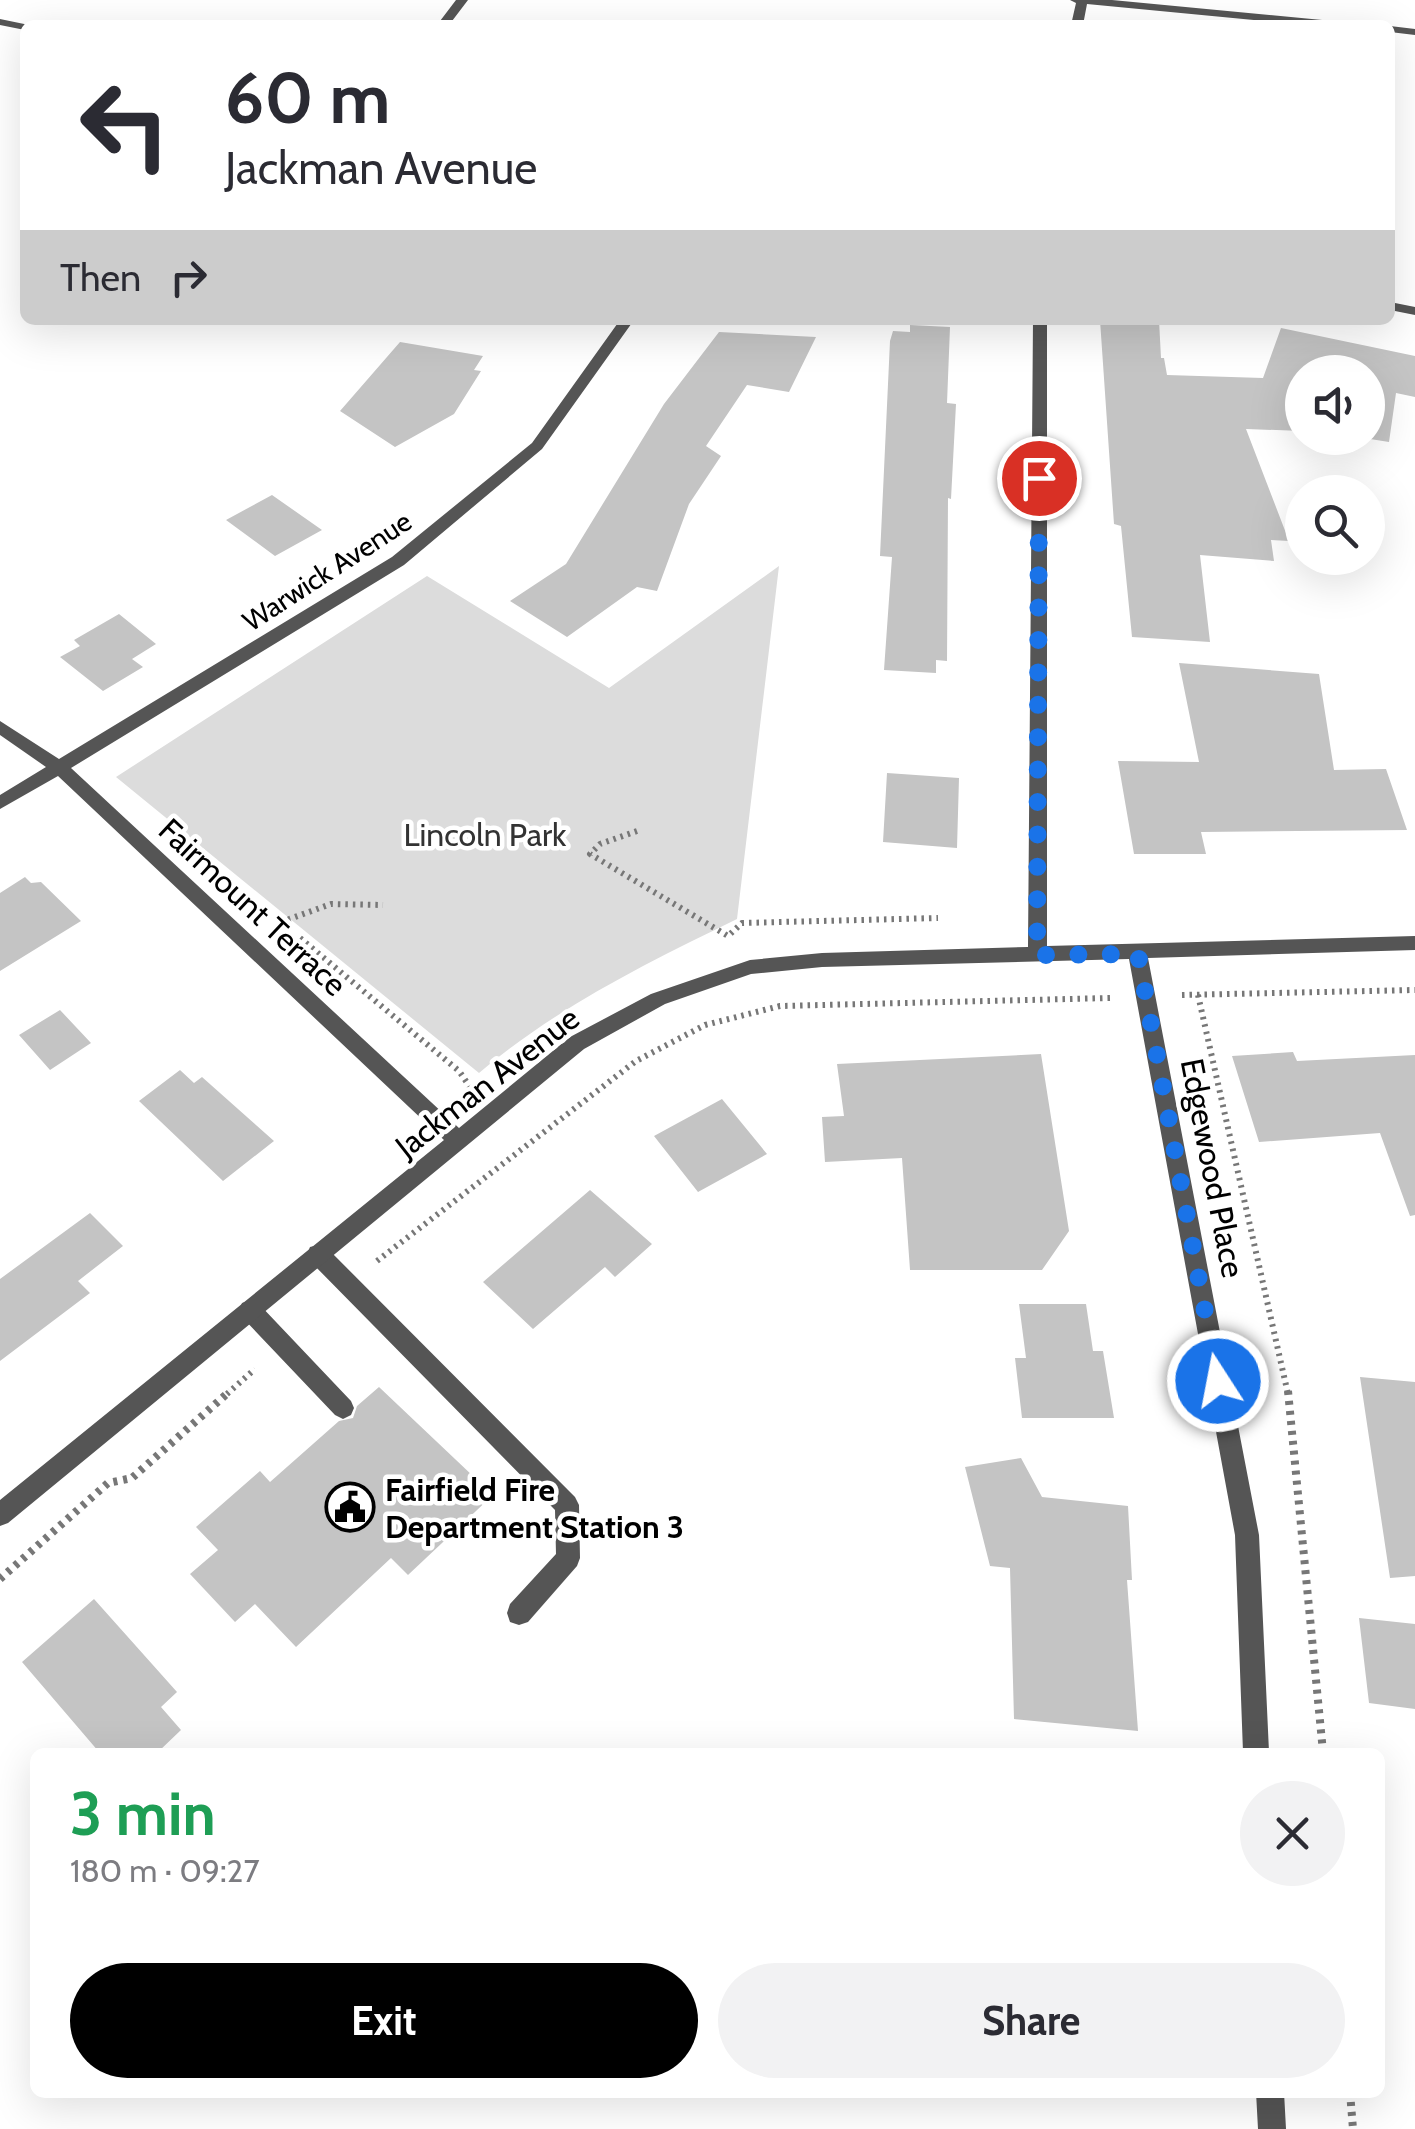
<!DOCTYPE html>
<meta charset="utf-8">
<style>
:root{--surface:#fff;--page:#f2f2f3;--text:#2b2b33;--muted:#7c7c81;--accent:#000}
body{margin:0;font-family:Cabin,sans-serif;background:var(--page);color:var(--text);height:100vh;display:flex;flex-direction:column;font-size:38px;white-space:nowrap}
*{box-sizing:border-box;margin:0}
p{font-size:32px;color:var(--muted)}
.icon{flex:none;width:55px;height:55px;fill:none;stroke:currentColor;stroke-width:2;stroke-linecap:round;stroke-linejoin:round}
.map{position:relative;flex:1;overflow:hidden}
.panel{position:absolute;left:30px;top:1748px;width:1355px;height:350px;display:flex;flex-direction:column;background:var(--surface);border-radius:15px;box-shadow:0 10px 40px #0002}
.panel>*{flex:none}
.top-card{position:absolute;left:20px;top:20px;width:1375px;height:305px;border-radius:15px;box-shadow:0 10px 40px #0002;background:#fff;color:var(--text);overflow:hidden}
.tools{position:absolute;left:1285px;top:355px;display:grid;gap:20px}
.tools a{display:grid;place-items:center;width:100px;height:100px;border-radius:50%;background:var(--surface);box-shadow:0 10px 40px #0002;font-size:50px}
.pin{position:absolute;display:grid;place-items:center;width:85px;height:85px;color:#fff;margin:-42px;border:5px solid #fff;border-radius:50%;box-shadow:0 2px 10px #0007}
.me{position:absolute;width:110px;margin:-55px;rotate:349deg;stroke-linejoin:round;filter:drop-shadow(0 0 8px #0008)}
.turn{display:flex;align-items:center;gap:35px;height:210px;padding:0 40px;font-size:45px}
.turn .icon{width:130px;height:130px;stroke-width:2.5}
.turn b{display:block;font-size:70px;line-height:85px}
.then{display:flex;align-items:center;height:95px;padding:0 40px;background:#0003;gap:20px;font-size:38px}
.round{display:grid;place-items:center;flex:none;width:105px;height:105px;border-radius:52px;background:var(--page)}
.head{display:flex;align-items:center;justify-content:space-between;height:170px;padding:0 40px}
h1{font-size:60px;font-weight:700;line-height:75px;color:#1e9e55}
.action{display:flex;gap:20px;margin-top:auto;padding:20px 40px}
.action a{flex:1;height:115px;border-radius:60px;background:var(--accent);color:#fff;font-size:40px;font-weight:700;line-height:115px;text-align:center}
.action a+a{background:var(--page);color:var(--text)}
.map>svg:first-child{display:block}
.green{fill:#dcdcdc}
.building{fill:#c4c4c4}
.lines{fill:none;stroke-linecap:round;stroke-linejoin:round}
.path-far1{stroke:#777;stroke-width:6;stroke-dasharray:2.5 5;stroke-linecap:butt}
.path{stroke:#777;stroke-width:8;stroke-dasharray:4 6;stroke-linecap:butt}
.lane{fill:#555;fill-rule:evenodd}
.street{fill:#555;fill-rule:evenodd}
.route{stroke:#1a73e8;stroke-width:18;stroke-dasharray:0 32.4}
.labels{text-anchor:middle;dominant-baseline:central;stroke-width:9;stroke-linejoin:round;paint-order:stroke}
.far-street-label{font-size:28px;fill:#000;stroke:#fff}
.park-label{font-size:32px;fill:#333;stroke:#fff}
.street-label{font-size:32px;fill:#000;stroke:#fff}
.poi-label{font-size:32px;font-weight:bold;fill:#000;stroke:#fff;text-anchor:start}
</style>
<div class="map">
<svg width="1415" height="2129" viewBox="0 0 1415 2129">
<rect width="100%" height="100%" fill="#fff"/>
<path class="green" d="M779,566L737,919C645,964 557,1007 479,1073L116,777L427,576L609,688Z"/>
<path class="building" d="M1100,320H1159L1161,358H1164L1167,375L1263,378L1281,328L1415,356V397L1396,393L1389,442L1364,438H1368V372H1302V431L1246,429L1289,541L1271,540L1274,561L1200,555L1210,642L1132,637L1121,526L1114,524Z
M910,325L950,327L947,403L956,404L951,499L948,498L947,661L936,660V673L884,670L892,557L880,556L890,341L893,331L910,332Z
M719,332L816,337L789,392L747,385L706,446L721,456L689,504L657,591L637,587L567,637L510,601L566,564L664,404Z
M400,342L483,356L474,370L481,371L454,414L395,447L340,411Z
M272,495L322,530L275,556L226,520Z
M119,614L156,644L132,659L143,667L103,691L60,657L80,646L74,640Z
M1179,663L1319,674L1334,770L1386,769L1407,830L1201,832L1206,854H1134L1118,761L1199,762Z
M887,773L959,778L957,848L883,842Z
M25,877L31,883L41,882L81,921L0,971V893Z
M60,1010L91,1043L50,1070L19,1035Z
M1293,1052L1297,1061L1415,1055V1215L1410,1216L1380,1133L1259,1142L1232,1056Z
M1041,1054L1069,1231L1042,1270H910L902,1158L825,1162L822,1117L844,1116L837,1064Z
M180,1070L194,1083L202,1077L274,1141L223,1181L139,1101Z
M722,1099L767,1154L698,1192L654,1136Z
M590,1190L652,1244L615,1277L605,1267L533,1329L483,1282Z
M90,1213L123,1246L78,1281L90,1293L0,1361V1279Z
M1019,1304H1086L1093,1351H1103L1114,1418H1022L1015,1358H1026Z
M1360,1377L1415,1382V1576L1390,1578Z
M379,1387L493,1495L408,1575L391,1558L296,1647L255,1604L235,1622L190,1574L218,1550L196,1527L260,1471L270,1482L339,1421L353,1418L357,1406Z
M1021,1458L1042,1497L1128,1506L1132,1580H1127L1138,1731L1014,1719L1010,1568L990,1566L965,1467Z
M94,1599L177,1692L161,1707L181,1730L158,1752H99L22,1662Z
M1359,1618L1415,1624V1709L1369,1703Z"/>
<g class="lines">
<path class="path-far1" d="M637,831L600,844L590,854L728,936L742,923L938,918
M281,922L331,904L383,905
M300,938L459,1071L470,1087
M1182,995L1415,990
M1198,995L1288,1394
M377,1261L636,1061L705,1025L780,1006L1110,998
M227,1394L255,1369"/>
<path class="path" d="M1288,1391L1323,1752
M0,1579L108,1483L132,1478L230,1391
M1350,2092L1353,2129"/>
<path class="lane" d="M318,1245L326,1247L575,1497L579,1505L580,1558L577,1566L528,1622L519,1625L510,1622L507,1613L510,1604L556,1554L555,1510L310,1261L307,1254L310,1247Z
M250,1300L258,1303L351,1401L354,1408L351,1415L343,1419L335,1415L242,1317L239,1310L242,1303Z"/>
<path class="street" d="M456,0H468L449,25H437Z
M1070,0H1112L1343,22L1349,25H1307L1087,4L1083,25H1071L1076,3Z
M0,19L29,25H25V30L0,25Z
M1390,26L1415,29V35L1390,32Z
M1390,302L1415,307V315L1390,310Z
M620,320H634L542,449L404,565L71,768L459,1128L570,1037L651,994L750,960L822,953L1028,947L1033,320H1047V946L1415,936V950L1148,958L1259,1535L1269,1752H1243L1235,1535L1129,959L822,967L751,974L665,1004L584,1049L8,1523L0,1526V1500L444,1140L58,776L0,809V795L46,767L0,735V721L59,759L392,557L532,443Z
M1256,2092H1284L1286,2129H1258Z"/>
</g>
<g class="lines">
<path class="route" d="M1039,478L1037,955L1138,954L1218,1381"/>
</g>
<defs>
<g id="civic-ring" transform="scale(2.5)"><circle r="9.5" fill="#fff" stroke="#000" stroke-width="1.5"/><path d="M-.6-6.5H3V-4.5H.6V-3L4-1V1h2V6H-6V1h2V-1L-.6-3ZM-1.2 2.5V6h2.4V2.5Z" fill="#000"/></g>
</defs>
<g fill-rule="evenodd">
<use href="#civic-ring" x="350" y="1507"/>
</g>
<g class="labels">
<g class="far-street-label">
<text transform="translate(327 571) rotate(-33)">Warwick Avenue</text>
</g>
<g class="park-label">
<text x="485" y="834">Lincoln Park</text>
</g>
<g class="street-label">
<text transform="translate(253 907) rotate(43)">Fairmount Terrace</text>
<text transform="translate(487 1082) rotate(-38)">Jackman Avenue</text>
<text transform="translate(1213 1168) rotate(79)">Edgewood Place</text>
</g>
<g class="poi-label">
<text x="385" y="1489">Fairfield Fire<tspan x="385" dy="37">Department Station 3</tspan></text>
</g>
</g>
</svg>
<div class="tools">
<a><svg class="icon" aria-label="sound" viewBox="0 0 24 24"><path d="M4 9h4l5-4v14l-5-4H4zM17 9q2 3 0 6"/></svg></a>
<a><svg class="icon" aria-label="search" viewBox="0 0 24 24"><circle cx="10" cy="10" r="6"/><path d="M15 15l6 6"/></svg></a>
</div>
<div class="pin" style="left:1039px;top:478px;background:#d93025"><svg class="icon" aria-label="arrive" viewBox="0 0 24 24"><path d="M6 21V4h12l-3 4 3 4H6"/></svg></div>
<svg class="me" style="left:1218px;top:1381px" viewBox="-20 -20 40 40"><circle r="17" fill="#1a73e8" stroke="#fff" stroke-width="3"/><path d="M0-11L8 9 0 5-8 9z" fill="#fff"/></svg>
<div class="top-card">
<div class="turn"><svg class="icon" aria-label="left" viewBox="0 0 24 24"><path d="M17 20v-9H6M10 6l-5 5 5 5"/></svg><div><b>60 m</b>Jackman Avenue</div></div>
<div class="then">Then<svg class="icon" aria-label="right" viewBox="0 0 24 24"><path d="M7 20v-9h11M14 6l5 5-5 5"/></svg></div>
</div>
<section class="panel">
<div class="head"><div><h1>3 min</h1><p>180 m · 09:27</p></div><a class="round"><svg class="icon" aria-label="close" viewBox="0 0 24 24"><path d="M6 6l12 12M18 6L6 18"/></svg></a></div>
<div class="action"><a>Exit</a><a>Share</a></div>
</section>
</div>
